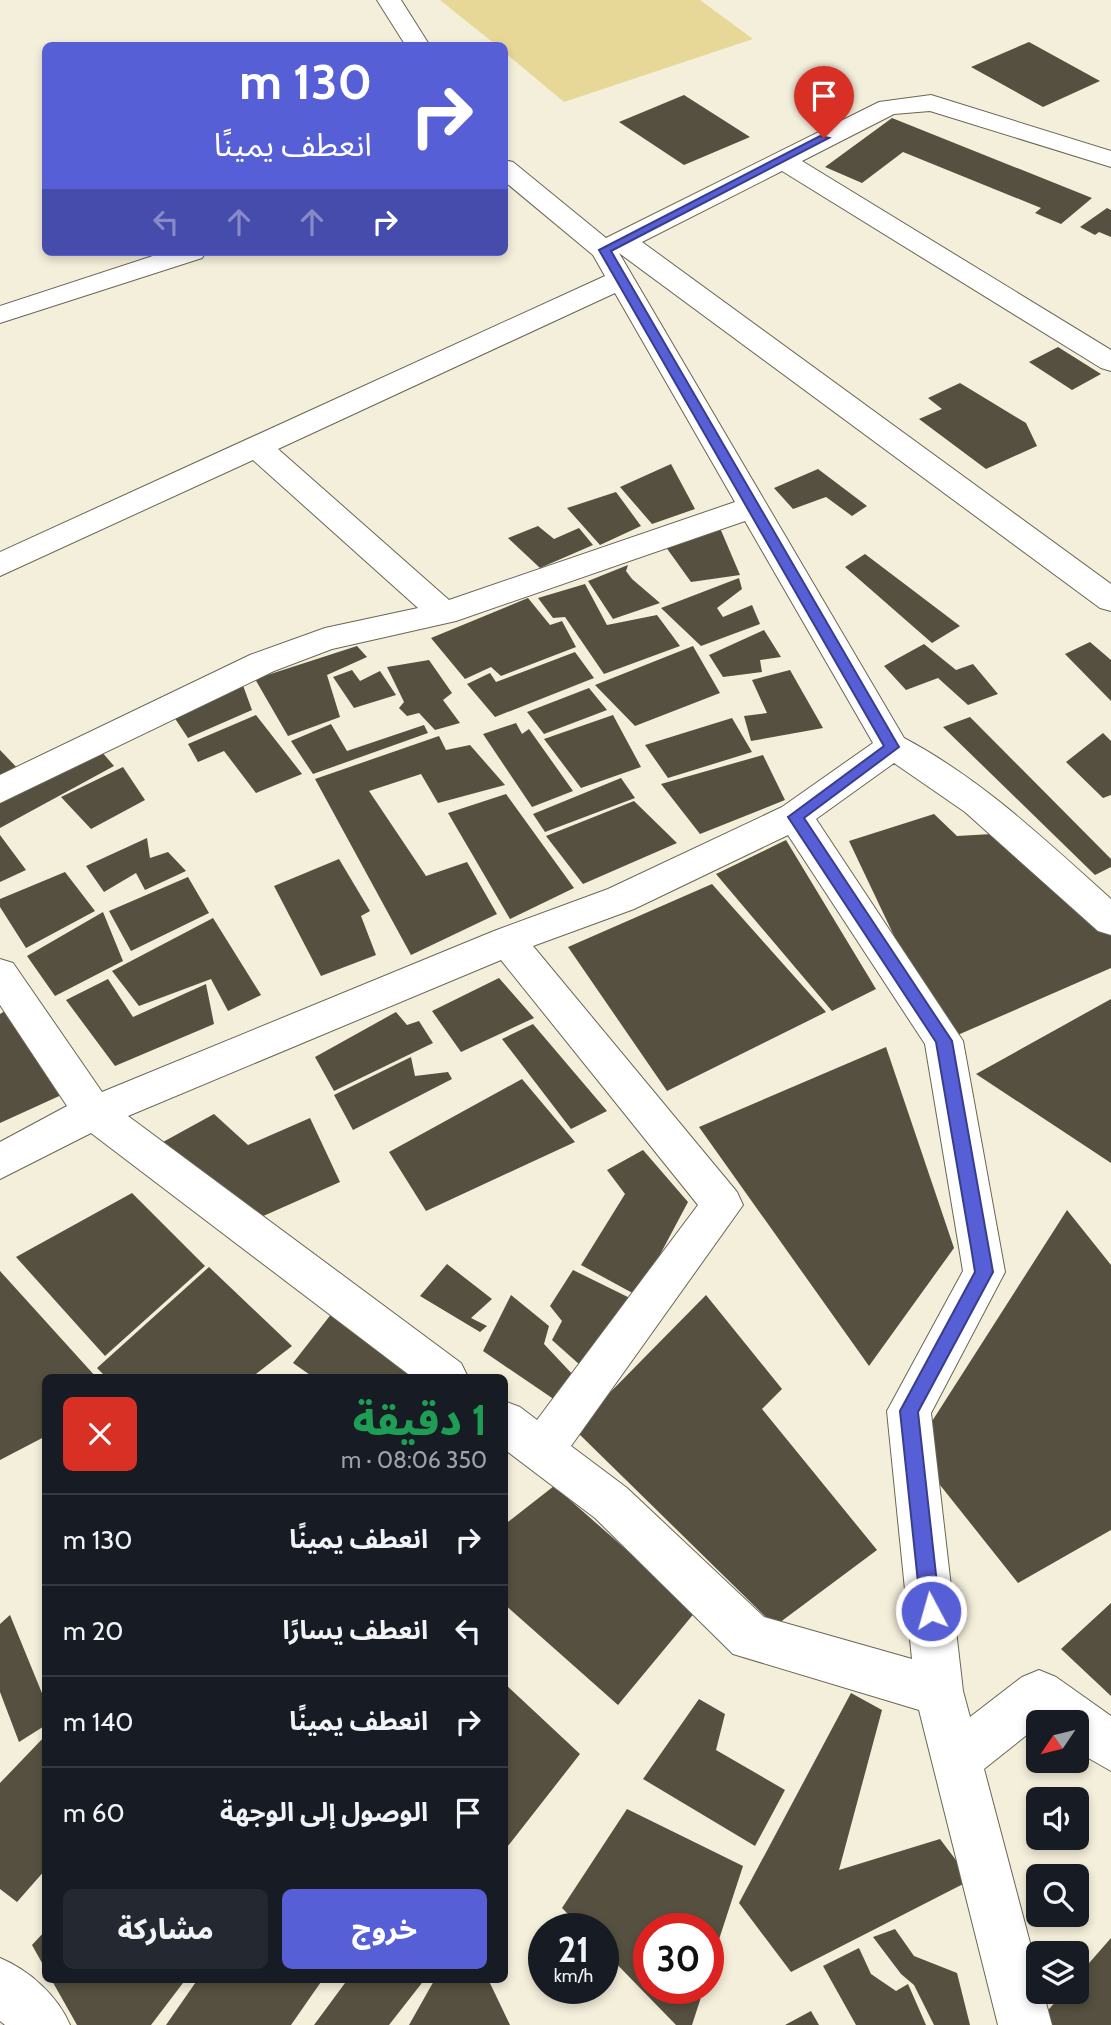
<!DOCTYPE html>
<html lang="ar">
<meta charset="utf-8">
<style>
:root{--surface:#171b24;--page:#242831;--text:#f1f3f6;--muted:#9ea1a6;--line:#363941;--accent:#575fd6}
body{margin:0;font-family:Cabin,"Noto Sans Arabic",sans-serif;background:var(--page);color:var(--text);direction:rtl;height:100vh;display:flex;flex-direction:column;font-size:26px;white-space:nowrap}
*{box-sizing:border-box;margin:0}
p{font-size:23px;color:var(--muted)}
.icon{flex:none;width:38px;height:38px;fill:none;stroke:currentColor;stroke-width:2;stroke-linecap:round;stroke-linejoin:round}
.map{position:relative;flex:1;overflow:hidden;direction:ltr}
.panel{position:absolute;left:42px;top:1374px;width:466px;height:609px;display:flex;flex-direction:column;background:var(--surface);border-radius:10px;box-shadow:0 4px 10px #0003;direction:rtl}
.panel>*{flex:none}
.banner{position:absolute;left:42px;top:42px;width:466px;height:214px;border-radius:10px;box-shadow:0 4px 10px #0003;direction:rtl;background:#575fd6;color:#fff;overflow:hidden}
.needle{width:46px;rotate:235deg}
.tools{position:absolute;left:1026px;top:1710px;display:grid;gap:14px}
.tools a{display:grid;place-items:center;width:63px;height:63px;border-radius:10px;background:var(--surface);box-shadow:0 4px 10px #0003;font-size:35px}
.speed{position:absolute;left:528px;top:1913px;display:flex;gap:14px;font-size:35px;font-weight:700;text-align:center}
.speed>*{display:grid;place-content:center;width:91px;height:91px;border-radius:50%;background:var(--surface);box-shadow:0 4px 10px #0003;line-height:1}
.speed small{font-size:18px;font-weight:400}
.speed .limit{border:10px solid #d22;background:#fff;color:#111}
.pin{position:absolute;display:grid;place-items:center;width:60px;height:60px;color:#fff;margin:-72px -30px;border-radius:50% 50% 50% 0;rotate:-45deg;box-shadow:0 0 7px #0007}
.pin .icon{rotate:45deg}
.me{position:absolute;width:77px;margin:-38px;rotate:354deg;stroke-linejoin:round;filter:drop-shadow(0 0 5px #0008)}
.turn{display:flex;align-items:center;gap:24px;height:147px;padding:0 21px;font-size:32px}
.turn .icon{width:91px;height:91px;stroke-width:2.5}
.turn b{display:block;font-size:49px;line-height:60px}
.lanes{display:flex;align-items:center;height:66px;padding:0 21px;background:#0003;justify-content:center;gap:35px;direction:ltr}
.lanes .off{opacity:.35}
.round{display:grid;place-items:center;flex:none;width:74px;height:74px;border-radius:10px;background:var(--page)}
.overview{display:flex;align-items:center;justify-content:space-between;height:119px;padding:0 21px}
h1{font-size:42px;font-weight:800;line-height:52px;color:#1e9e55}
.action{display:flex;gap:14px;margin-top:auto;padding:14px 21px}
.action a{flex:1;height:80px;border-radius:10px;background:var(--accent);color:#fff;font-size:28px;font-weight:800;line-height:80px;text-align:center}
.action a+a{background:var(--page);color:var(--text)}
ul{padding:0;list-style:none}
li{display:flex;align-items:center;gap:21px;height:91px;padding:0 21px;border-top:2px solid var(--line)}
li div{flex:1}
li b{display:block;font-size:26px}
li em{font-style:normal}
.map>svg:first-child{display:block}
.green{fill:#e7d898}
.building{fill:#55503f}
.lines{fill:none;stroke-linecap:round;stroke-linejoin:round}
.street-casing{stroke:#6b6654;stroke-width:2}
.street{fill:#fff;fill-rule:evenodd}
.route{fill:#575fd6;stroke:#393e8b;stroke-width:2}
</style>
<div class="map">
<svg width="1111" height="2025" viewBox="0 0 1111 2025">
<rect width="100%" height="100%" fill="#f4efda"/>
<path class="green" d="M440,0H700L753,39L564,102L504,52V46L496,45Z"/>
<path class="building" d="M1029,42L1100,81L1043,107L971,67Z
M684,95L750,137L684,165L619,122Z
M892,118L1092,198L1061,224L1035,213L1041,208L903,152L862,183L825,167Z
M1107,208L1111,210V237L1099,232L1095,235L1080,227Z
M1058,347L1101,374L1072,390L1029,362Z
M960,383L1026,423L1037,446L986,469L919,419L942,409L928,398Z
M671,464L695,509L652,524L620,487Z
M818,469L867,506L852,516L826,497L793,509L774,488Z
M616,492L641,526L600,545L567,508Z
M538,526L554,539L579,528L593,545L540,568L508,538Z
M720,528L740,575L691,582L663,543Z
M865,554L960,626L932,643L845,567Z
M628,565L626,571L632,579L660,603L613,619L588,581Z
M739,578L742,589L717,608L723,617L752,605L760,624L701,646L661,608Z
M585,584L607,625L657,615L680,646L604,674L565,617L553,618L538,598Z
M528,598L550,625L562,621L576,647L501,676L491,667L465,679L431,638Z
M764,630L781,657L760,660L762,672L723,677L709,655Z
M1090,642L1111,660V701L1065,654Z
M924,644L956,670L973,664L998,694L968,705L938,678L906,690L884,666Z
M357,646L367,657L327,675L340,717L288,736L255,679Z
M693,646L720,693L635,726L595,685Z
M575,652L594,678L495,717L467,684L490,673L496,682Z
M429,660L452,693L443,700L460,723L435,730L419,713L407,716L399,708L404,702L387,667Z
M352,670L360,681L380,671L396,695L354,708L333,677Z
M790,670L823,728L751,741L744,716L767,713L752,680Z
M241,680L252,710L188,738L172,714Z
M589,688L607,710L544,734L527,712Z
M256,715L302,774L256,793L224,751L198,762L188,744Z
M613,715L641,767L581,788L544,739Z
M970,717L1111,859V867L1095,875L943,727Z
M732,718L752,752L668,778L645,745Z
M516,723L522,734L529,729L573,791L532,807L483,734Z
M331,724L347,751L424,725L428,733L313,774L291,741Z
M1103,733L1111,741V795L1103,798L1066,762Z
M439,736L446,750L470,745L505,785L438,803L421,774L369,791L426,876L467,862L497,914L411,955L315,779Z
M95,744L114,766L0,828V794Z
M0,750L22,773L0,783Z
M763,755L785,800L700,834L661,784Z
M123,767L145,800L91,829L61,797Z
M621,778L635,798L545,832L533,814Z
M506,794L574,888L510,919L448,813Z
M634,801L677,843L583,884L546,836Z
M934,814L957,836L1009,833L1111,933V968L944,1041L849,841Z
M0,835L26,870L0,882Z
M147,838L150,858L168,852L186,871L145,890L136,873L104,892L86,866Z
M786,840L876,989L832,1011L716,874Z
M339,859L370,911L361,916L376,955L321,976L274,886Z
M65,872L95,911L26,948L0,907V899Z
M188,877L209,913L131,951L109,911Z
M712,884L826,1012L667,1091L568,947Z
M103,912L123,961L55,996L27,956Z
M213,918L261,995L228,1011L211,979L139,1006L112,971Z
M499,978L534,1018L461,1052L432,1011Z
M108,979L133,1017L206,984L214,1024L115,1066L66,1000Z
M1111,999V1163L976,1074Z
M8,1009L68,1092L0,1123V1014Z
M396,1012L407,1025L419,1021L433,1043L334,1091L315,1057Z
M533,1024L607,1111L571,1129L502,1039Z
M886,1047L954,1248L869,1366L699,1127Z
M411,1057L415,1076L448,1072L452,1079L353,1130L334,1095Z
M522,1079L575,1142L426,1211L389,1152Z
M214,1114L248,1145L310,1118L340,1182L261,1217L163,1142Z
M643,1150L688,1202L638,1296L581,1265L625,1194L607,1170Z
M132,1193L205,1266L105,1356L16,1257Z
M1067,1210L1111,1265V1530L1018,1583L913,1451Z
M447,1264L492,1299L471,1318L487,1326L480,1332L420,1296Z
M209,1267L292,1346L252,1377H106L97,1368Z
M573,1270L638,1302L589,1373L552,1340L562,1321L550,1306Z
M0,1271L96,1377H46V1436L0,1460Z
M511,1295L549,1326L544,1344L575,1377L555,1400L483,1351Z
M706,1295L782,1389L762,1409L877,1550L775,1626L574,1429Z
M343,1299L446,1377H313L293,1363Z
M554,1486L696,1611L618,1705L504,1604V1525Z
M1111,1603V1696L1061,1649Z
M10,1615L46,1703V1725L19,1742L0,1692V1624Z
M504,1683L580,1754L504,1851Z
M851,1693L882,1710L839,1870L940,1839L971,1880L791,1972L739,1903Z
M699,1699L725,1714L716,1750L785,1790L755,1846L643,1779Z
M46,1735V1869L17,1902L0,1889V1783Z
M627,1809L743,1866L709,1970V1928H649V1988H704L692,2025H676L604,1951V1928H582L562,1908Z
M895,1929L914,1956L957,1973L970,2025H934L914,1985L901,1974L873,1937Z
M46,1930V1970L32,1945Z
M1111,1938V2025H1035L1064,1992H1076V1978Z
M859,1948L871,1974L896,1991L908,1984L926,2025H856L823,1966Z
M51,1979H186L151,2025H77Z
M198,1979H323L291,2025H166Z
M348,1979H425L389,2025H314Z
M435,1979H488L510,2025H409Z
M811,2011L819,2025H785Z"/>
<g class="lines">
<g class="street-casing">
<path id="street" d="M377,0H401L430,46H406Z
M931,95L1111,151V167L930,111L894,114L802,161L1111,350V371L1101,368L782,171L642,242L1111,584V611L1100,608L619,253L904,738C983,780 1045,840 1111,899V935L1098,931L965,812L894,763L816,819L963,1041L1005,1272L931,1413L963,1691L970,1717L1022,1677L1039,1670L1056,1677L1111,1716V1771L1076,1751V1722H1038V1726L984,1769L1038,1973V1992H1043L1052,2025H998L919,1710L733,1654L595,1518L504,1449V1401L520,1407L537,1420L698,1205L501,960L128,1116L461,1363L468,1377H412L91,1133L0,1179V1142L67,1106L0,1005V959L13,963L102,1092L494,931L608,889L782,807L873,743L745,521L456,621L332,649L274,671L0,803V775L250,655L325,628L418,608L253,460L0,576V552L605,276L593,255L504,181V160L513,162L606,238L879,102ZM615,293L735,502L449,600L278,449ZM788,835L925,1044L963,1271L887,1411L912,1659L764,1617L627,1488L571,1446L743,1205L737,1192L533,946L634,909Z
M165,252H206L202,258L0,323V306Z
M0,1958C29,1970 58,1996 70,2025H5L0,2021Z"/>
</g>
<use href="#street" class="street"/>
</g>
<path class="route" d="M820,136L829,138L611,251L899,747L804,818L952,1041L993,1272L918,1412L940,1611L938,1618L931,1621L924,1618L921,1611L900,1411L975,1272L971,1247L936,1042L788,817L884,746L599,250Z"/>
</svg>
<div class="tools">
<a><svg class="needle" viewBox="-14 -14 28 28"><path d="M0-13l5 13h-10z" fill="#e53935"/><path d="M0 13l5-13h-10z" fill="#9ea1a6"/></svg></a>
<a><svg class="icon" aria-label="sound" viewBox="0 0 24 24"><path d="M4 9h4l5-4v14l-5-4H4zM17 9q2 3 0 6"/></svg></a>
<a><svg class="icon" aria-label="search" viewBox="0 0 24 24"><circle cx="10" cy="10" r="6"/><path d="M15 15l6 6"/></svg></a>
<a><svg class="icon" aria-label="layers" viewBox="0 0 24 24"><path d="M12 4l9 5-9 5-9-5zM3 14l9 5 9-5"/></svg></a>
</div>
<div class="speed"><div>21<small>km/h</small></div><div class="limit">30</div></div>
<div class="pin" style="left:824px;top:138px;background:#d93025"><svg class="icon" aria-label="arrive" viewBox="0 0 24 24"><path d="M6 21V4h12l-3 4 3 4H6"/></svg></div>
<svg class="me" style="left:931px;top:1611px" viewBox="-20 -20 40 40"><circle r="17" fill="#575fd6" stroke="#fff" stroke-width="3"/><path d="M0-11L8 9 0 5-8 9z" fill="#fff"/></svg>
<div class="banner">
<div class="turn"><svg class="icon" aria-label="right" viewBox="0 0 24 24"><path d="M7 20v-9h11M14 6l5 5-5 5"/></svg><div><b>130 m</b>انعطف يمينًا</div></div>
<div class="lanes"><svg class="icon off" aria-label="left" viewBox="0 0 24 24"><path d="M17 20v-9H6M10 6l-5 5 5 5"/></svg><svg class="icon off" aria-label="ahead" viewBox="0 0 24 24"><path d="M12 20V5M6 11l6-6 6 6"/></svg><svg class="icon off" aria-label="ahead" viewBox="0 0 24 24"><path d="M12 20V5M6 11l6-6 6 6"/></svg><svg class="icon" aria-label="right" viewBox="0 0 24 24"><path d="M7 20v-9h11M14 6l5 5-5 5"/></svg></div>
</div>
<section class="panel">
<div class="overview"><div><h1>1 دقيقة</h1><p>350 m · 08:06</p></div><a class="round" style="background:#d93025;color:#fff"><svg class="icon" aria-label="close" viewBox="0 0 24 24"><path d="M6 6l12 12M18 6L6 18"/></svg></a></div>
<ul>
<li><svg class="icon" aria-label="right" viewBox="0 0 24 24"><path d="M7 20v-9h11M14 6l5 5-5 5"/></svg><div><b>انعطف يمينًا</b></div><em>130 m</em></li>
<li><svg class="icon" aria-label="left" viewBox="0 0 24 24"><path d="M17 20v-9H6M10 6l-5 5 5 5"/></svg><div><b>انعطف يسارًا</b></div><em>20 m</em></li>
<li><svg class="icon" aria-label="right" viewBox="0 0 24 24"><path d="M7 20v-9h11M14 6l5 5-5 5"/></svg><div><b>انعطف يمينًا</b></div><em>140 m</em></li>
<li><svg class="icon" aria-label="arrive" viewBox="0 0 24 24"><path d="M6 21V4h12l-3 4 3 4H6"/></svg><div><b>الوصول إلى الوجهة</b></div><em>60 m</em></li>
</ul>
<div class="action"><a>خروج</a><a>مشاركة</a></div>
</section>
</div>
